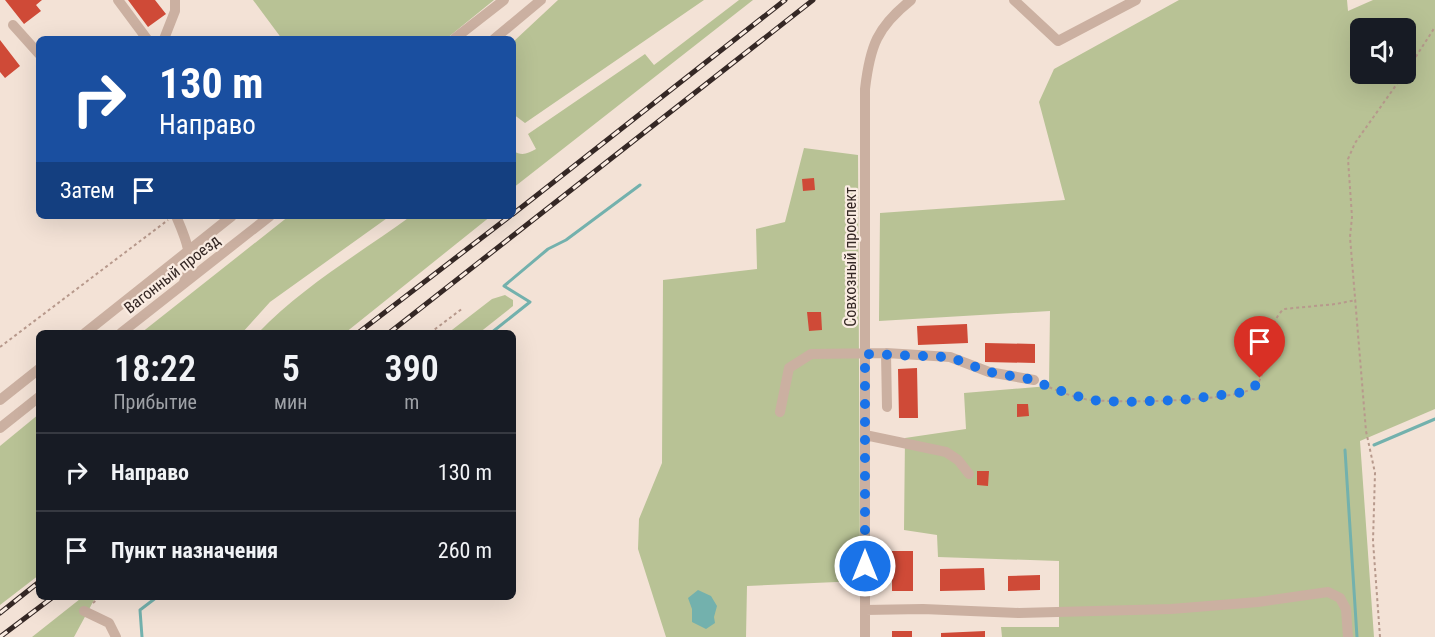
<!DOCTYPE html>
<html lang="ru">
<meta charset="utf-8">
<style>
:root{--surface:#171b24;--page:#20242c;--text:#f1f3f6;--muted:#9ea1a6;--line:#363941}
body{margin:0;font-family:"Roboto Condensed",sans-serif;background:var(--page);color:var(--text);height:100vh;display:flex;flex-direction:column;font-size:22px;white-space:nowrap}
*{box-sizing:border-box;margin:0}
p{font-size:20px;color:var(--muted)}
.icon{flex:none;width:33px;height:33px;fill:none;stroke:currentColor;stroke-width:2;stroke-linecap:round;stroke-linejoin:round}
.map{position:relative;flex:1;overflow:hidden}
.sheet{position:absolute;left:36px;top:330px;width:480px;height:270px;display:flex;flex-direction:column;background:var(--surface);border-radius:9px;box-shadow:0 6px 24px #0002}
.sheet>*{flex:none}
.guide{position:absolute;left:36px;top:36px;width:480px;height:183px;border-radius:9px;box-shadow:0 6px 24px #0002;background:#1a4fa0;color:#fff;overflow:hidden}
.fabs{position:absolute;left:1350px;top:18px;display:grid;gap:12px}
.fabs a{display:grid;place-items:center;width:66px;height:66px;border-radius:9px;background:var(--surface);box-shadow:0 6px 24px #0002;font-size:30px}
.pin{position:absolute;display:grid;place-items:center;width:51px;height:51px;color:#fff;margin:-62px -26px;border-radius:50% 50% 50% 0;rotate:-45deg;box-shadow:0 0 6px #0007}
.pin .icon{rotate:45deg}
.me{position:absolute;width:66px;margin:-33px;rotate:0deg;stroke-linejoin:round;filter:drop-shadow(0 0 4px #0008)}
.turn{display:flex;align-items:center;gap:21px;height:126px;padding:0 24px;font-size:27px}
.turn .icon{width:78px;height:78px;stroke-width:2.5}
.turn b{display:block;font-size:42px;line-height:51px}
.then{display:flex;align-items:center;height:57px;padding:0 24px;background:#0003;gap:12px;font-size:22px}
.eta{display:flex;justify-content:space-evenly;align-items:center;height:102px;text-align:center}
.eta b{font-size:36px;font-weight:600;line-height:42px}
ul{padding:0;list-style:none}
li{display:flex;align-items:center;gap:18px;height:78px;padding:0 24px;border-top:2px solid var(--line)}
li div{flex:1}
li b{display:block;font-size:22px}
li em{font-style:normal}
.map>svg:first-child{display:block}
.green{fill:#b8c295;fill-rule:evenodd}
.water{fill:#73b1ad}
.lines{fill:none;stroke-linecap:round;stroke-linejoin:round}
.stream{stroke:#73b1ad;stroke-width:3}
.building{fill:#cf4a37}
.path{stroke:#b7998c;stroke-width:2;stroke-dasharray:3 3;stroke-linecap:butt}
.minor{stroke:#cbb0a1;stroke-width:10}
.rail-casing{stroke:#352825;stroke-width:5}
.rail{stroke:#faece2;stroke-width:3;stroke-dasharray:9;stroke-linecap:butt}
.route{stroke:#1a73e8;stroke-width:10;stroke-dasharray:0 18}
.labels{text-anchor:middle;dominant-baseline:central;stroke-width:4.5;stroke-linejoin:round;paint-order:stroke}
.street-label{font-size:16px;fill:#352825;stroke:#faece2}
</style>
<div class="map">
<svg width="1435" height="637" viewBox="0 0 1435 637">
<rect width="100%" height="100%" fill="#f3e2d6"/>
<path class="green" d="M253,0H494L446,39H282Z
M558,0H704L525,123L513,114V42Z
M739,0H753L513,188V151C522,156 527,154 536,149L528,134L645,54L654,65Z
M1179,0H1347L1348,11L1373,0H1435V409L1360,441L1374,637H1002L1001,627H1059V561L938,557L937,535L904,530L905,438L966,429L964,393L1049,386L1050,311L879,321L880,213L1065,200L1039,102L1054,69ZM1360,28H1406V74H1360Z
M804,148L858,155L860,581L747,586L746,637H666L638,549L639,519L662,463L663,280L757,269L756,229L785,222Z
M289,216H390L270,302L242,333H141Z
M411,216H491L345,333H258C303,286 359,254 411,216Z
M505,295L513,300V306L479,333H448L492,299Z
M39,414V575L0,605V446Z
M80,599L94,600L74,637H32Z"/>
<path class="water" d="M698,590L711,596L717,606L714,617L715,623L706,629L692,622V609L688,598Z"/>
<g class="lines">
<path class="stream" d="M491,333L530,302L504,286L548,249L566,240L640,185
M1374,445L1435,419
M1345,450L1357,637
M142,637L140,610L157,597"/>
</g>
<path class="building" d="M5,0H42L36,5L41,11L24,24Z
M128,0H155L166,14L148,27Z
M0,40L20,66L5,78L0,72Z
M814,178L815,190L803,191L802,179Z
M807,312H821L822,330L809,331Z
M967,324L968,343L918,345L917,326Z
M985,343L1035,344V363L985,362Z
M917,368L918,418H899L898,369Z
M1017,404H1028L1029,416L1017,417Z
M977,471H989L988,486L977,485Z
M892,551H913V591H892Z
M984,568L985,590L940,591V569Z
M1040,575V590L1008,591V576Z
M892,631H912V637H892Z
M985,631V637H941V633Z"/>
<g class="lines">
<path class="path" d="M1406,72L1435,27
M430,333L463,308
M0,347L168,220
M1044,385C1058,391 1077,399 1092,400C1117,403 1242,402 1256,386C1269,371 1265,324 1284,309L1336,304L1356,300
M93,603L100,597
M1380,637L1373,541L1375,473L1366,431L1350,237L1352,217L1348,159L1355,143L1404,74"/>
<path class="minor" d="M118,0L147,39
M1014,0L1058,41L1136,0
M13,25L39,54
M164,39L175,11V0
M454,39L504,0
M494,39L541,0
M176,216C185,237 196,260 184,282
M85,333L232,216
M121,333L270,216
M886,353L887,407
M0,400L39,369
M780,412L789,368L811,354L886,353L950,357L989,372L1034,380
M0,428L39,397
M865,435L946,452L958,460L969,474
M865,610L923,609L1019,613L1171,609L1258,602L1328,592L1340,598L1346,609L1348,637
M84,611L109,623L116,637
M865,637V89C870,46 877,27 911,0"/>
<g class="rail-casing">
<path id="rail" d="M513,214L785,0
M358,333L510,216
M389,333L813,0
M0,613L39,582
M0,637L53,597"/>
</g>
<use href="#rail" class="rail"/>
</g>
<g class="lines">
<path class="route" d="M865,566V354L950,357L989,372L1034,380L1049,387L1089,400L1125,402L1181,400L1246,392L1255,386L1260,378"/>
</g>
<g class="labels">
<g class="street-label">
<text transform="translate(850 257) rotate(-90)">Совхозный проспект</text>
<text transform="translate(172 274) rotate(-38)">Вагонный проезд</text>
</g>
</g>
</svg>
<div class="fabs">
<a><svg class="icon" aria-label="sound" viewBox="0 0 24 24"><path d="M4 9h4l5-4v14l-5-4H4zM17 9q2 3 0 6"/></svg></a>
</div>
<div class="pin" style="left:1260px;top:378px;background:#d93025"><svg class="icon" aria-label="arrive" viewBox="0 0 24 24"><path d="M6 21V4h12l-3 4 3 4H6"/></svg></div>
<svg class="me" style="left:865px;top:566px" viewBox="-20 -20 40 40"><circle r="17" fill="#1a73e8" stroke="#fff" stroke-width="3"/><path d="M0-11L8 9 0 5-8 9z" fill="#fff"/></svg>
<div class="guide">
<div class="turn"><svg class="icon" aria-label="right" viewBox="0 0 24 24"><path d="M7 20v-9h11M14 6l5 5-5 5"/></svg><div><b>130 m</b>Направо</div></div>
<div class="then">Затем<svg class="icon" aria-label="arrive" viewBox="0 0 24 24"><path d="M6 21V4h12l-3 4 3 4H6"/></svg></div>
</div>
<section class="sheet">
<div class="eta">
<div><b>18:22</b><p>Прибытие</p></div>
<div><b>5</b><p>мин</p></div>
<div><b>390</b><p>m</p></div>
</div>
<ul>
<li><svg class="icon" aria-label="right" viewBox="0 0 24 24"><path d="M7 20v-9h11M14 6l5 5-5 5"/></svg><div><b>Направо</b></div><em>130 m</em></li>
<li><svg class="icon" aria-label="arrive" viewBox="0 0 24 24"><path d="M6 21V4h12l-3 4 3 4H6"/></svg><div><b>Пункт назначения</b></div><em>260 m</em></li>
</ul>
</section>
</div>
